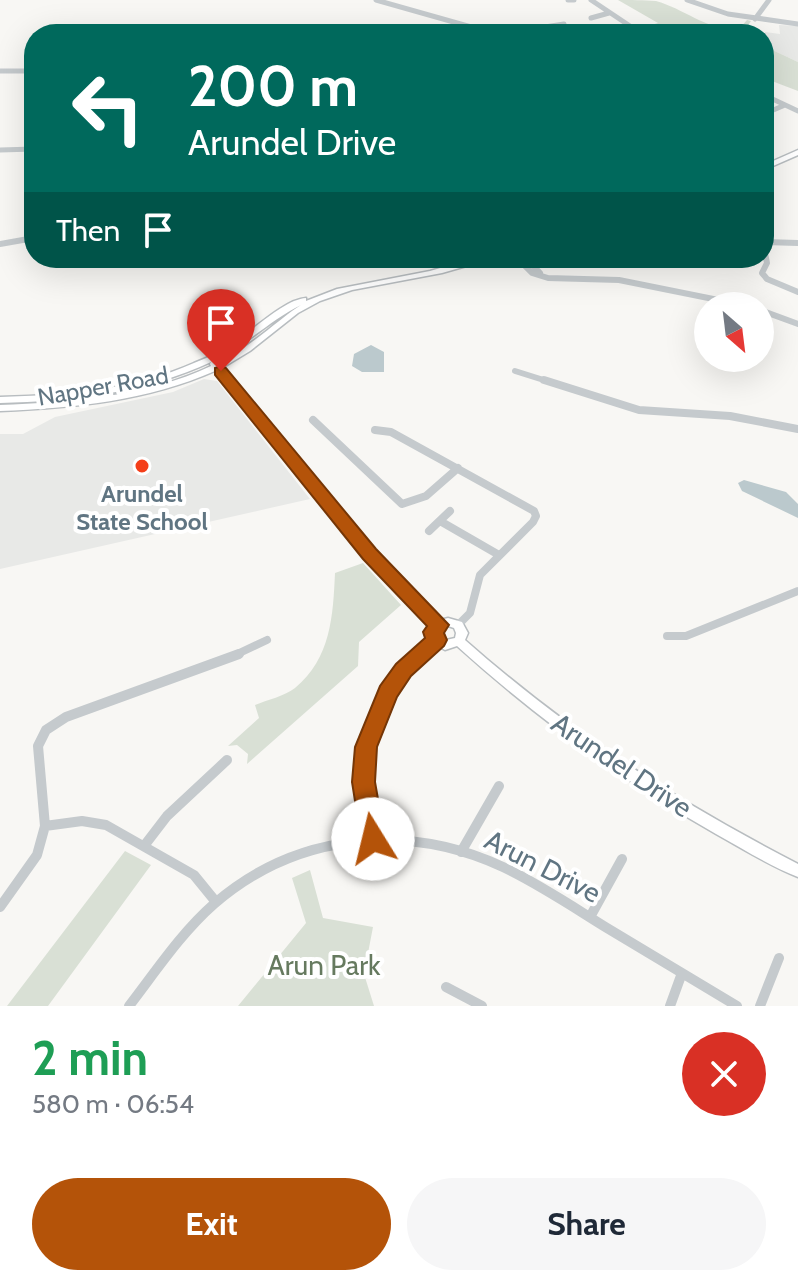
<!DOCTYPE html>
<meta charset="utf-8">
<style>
:root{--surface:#fff;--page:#f6f6f7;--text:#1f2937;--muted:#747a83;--accent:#b45309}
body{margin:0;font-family:Cabin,sans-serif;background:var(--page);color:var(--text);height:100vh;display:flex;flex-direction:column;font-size:30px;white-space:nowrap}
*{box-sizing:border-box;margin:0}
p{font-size:26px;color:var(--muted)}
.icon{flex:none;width:44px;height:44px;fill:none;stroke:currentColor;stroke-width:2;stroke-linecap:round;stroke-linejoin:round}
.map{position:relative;height:1006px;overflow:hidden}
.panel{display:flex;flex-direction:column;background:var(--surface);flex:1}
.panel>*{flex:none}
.top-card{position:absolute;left:24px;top:24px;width:750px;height:244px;border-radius:32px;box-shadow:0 8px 32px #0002;background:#00695c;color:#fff;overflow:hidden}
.needle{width:52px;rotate:152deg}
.buttons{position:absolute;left:694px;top:292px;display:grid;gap:16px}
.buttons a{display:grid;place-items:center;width:80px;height:80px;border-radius:50%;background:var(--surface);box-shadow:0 8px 32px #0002;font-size:40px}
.pin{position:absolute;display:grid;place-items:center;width:68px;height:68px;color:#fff;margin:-82px -34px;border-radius:50% 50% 50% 0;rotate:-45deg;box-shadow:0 0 8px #0007}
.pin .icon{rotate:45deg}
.me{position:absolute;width:88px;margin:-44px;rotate:351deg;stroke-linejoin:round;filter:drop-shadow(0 0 6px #0008)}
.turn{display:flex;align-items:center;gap:28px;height:168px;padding:0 32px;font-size:36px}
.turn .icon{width:104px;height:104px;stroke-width:2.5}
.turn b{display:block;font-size:56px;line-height:68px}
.then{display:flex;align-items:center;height:76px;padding:0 32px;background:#0003;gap:16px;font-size:30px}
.round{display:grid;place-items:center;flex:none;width:84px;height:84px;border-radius:42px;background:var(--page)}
.headline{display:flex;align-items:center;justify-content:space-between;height:136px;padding:0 32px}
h1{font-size:48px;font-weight:800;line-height:60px;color:#1e9e55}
.cta{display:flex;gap:16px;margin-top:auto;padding:16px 32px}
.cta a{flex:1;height:92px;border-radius:48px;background:var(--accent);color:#fff;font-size:32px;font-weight:800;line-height:92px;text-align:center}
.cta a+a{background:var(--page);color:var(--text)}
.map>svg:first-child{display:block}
.built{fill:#e8e9e7}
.green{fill:#d9e0d5}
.water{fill:#bbc9cd}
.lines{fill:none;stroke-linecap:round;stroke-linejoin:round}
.major-casing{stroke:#b8bdc0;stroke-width:3}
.minor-far3{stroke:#c5cacd;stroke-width:5}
.minor-far2{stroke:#c5cacd;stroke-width:6}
.minor-far1{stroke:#c5cacd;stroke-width:8}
.minor{stroke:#c5cacd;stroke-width:10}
.major{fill:#fff;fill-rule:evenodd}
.route{fill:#b45309;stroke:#753606;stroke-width:2}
.poi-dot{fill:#f43e18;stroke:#fff;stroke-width:3}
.labels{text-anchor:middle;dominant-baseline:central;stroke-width:8;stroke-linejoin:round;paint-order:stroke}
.street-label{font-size:24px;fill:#607582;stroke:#fff}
.poi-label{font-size:24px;font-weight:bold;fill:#607582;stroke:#fff}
.near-street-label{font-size:28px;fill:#607582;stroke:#fff}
.near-park-label{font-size:28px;fill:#667a5f;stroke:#fff}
</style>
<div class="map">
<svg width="798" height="1006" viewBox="0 0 798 1006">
<rect width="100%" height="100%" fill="#f8f7f4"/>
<path class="built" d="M779,25L798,26V62L764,46L765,32L780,34Z
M204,379L217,381L310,499L0,569V434H23L55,417L173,392Z"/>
<path class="green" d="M618,0C630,0 645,0 656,1C685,9 707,31 739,29L747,20L751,21L742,34H675L661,24L642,28L658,23Z
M764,46L798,62V91L764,78Z
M363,563L401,605L359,642L358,666L247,764L248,754L237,745L228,746L259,718L255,705C267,700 285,696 295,688C331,658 333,616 335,573Z
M125,851L151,865L48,1006H7Z
M310,870L323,918L373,927L364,974L374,1006H238L306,923L292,878Z"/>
<path class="water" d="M371,345L384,352V372H362L352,366L354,354Z
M744,480L786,492L798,504V518L742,491L738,483Z"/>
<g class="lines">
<g class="major-casing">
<path id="major" d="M798,150V155L764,170V165Z
M475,258H487L477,263L442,273L352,290L320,301L298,313L250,351L222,368L373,551L440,620L448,618L462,622L468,633L465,640C568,731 676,801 798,864V877C770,866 743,849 716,834C623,781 537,718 457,646L445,650L432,643L428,632L432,626L365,557L215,371C147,401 74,408 0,411V405C71,402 146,397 211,366L210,364L211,362C145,393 72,401 0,403V397C66,395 133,390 194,363C210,357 224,349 238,340C255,328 286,299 306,298V301L337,289L430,271ZM301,305C279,318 234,363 211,362C244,347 269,321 301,305ZM448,626L454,628L456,633L455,638L446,640L441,637L440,632L442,628Z"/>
</g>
<path class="minor-far3" d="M376,0L496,34
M568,0H574
M591,0L642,34
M687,0L728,14L798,24
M591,18L609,13
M755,19L769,0
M500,34L564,24
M0,71H28
M764,95L798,111
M764,114L785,105
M0,150L34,149"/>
<path class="minor-far2" d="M764,242L798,243
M0,244L34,238
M764,248L767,263L762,273L767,279L798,292
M517,258L532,273L548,278L619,280L748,306
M526,258L540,273
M463,260L466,258
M760,310L798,324
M515,371L550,382"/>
<path class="minor-far1" d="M544,380L639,410L730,416L798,429
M313,420L402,504L426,496L458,468
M375,430L391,432L534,511L536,516L533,522L480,575L470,613L458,625
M440,521L499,555
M429,531L450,511
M667,636H686L798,591
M233,656L267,640
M419,656L436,640"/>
<path class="minor" d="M45,826L82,821L106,825L194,875L216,902
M373,839C358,757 361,718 420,654
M144,846L167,816L227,760
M461,852L499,786
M0,907L37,855L45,826L38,746L46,730L66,717L239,654
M590,917L622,859
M446,987L482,1006
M129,1006C156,971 181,933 214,904C296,833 406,822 503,867C539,884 573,907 607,928C650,954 694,980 737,1006
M670,1006L682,973
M760,1006L779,958"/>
<use href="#major" class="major"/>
</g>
<path class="route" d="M221,366L226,368L376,549L449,625L444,633L447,640L444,646L411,676L397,697L377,747L375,782L385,839L381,847L373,850L364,847L361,839L352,782L355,747L380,686L396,664L425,638L423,632L427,626L363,559L215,375V368Z"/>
<circle class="poi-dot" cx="142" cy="466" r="8"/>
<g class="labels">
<g class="street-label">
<text transform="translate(103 386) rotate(-10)">Napper Road</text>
</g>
<g class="poi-label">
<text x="142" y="493">Arundel<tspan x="142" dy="28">State School</tspan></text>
</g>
<g class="near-street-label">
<text transform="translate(622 765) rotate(34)">Arundel Drive</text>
<text transform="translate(543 866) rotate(27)">Arun Drive</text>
</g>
<g class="near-park-label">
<text x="324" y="965">Arun Park</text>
</g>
</g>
</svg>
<div class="buttons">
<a><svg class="needle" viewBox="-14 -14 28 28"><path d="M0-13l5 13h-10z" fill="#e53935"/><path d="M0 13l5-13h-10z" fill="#747a83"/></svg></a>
</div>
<div class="pin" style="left:221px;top:371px;background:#d93025"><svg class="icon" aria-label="arrive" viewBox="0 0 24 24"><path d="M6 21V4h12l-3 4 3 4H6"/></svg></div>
<svg class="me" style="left:373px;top:839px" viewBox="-20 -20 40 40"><circle r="19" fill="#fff"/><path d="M0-13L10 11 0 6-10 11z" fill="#b45309"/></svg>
<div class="top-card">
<div class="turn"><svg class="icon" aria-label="left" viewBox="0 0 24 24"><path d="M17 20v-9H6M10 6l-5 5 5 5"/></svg><div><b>200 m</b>Arundel Drive</div></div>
<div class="then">Then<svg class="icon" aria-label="arrive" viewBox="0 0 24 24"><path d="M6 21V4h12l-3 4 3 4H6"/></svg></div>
</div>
</div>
<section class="panel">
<div class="headline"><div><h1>2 min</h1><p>580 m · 06:54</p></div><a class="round" style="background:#d93025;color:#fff"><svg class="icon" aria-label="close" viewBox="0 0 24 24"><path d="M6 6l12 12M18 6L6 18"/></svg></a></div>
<div class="cta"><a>Exit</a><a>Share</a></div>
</section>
